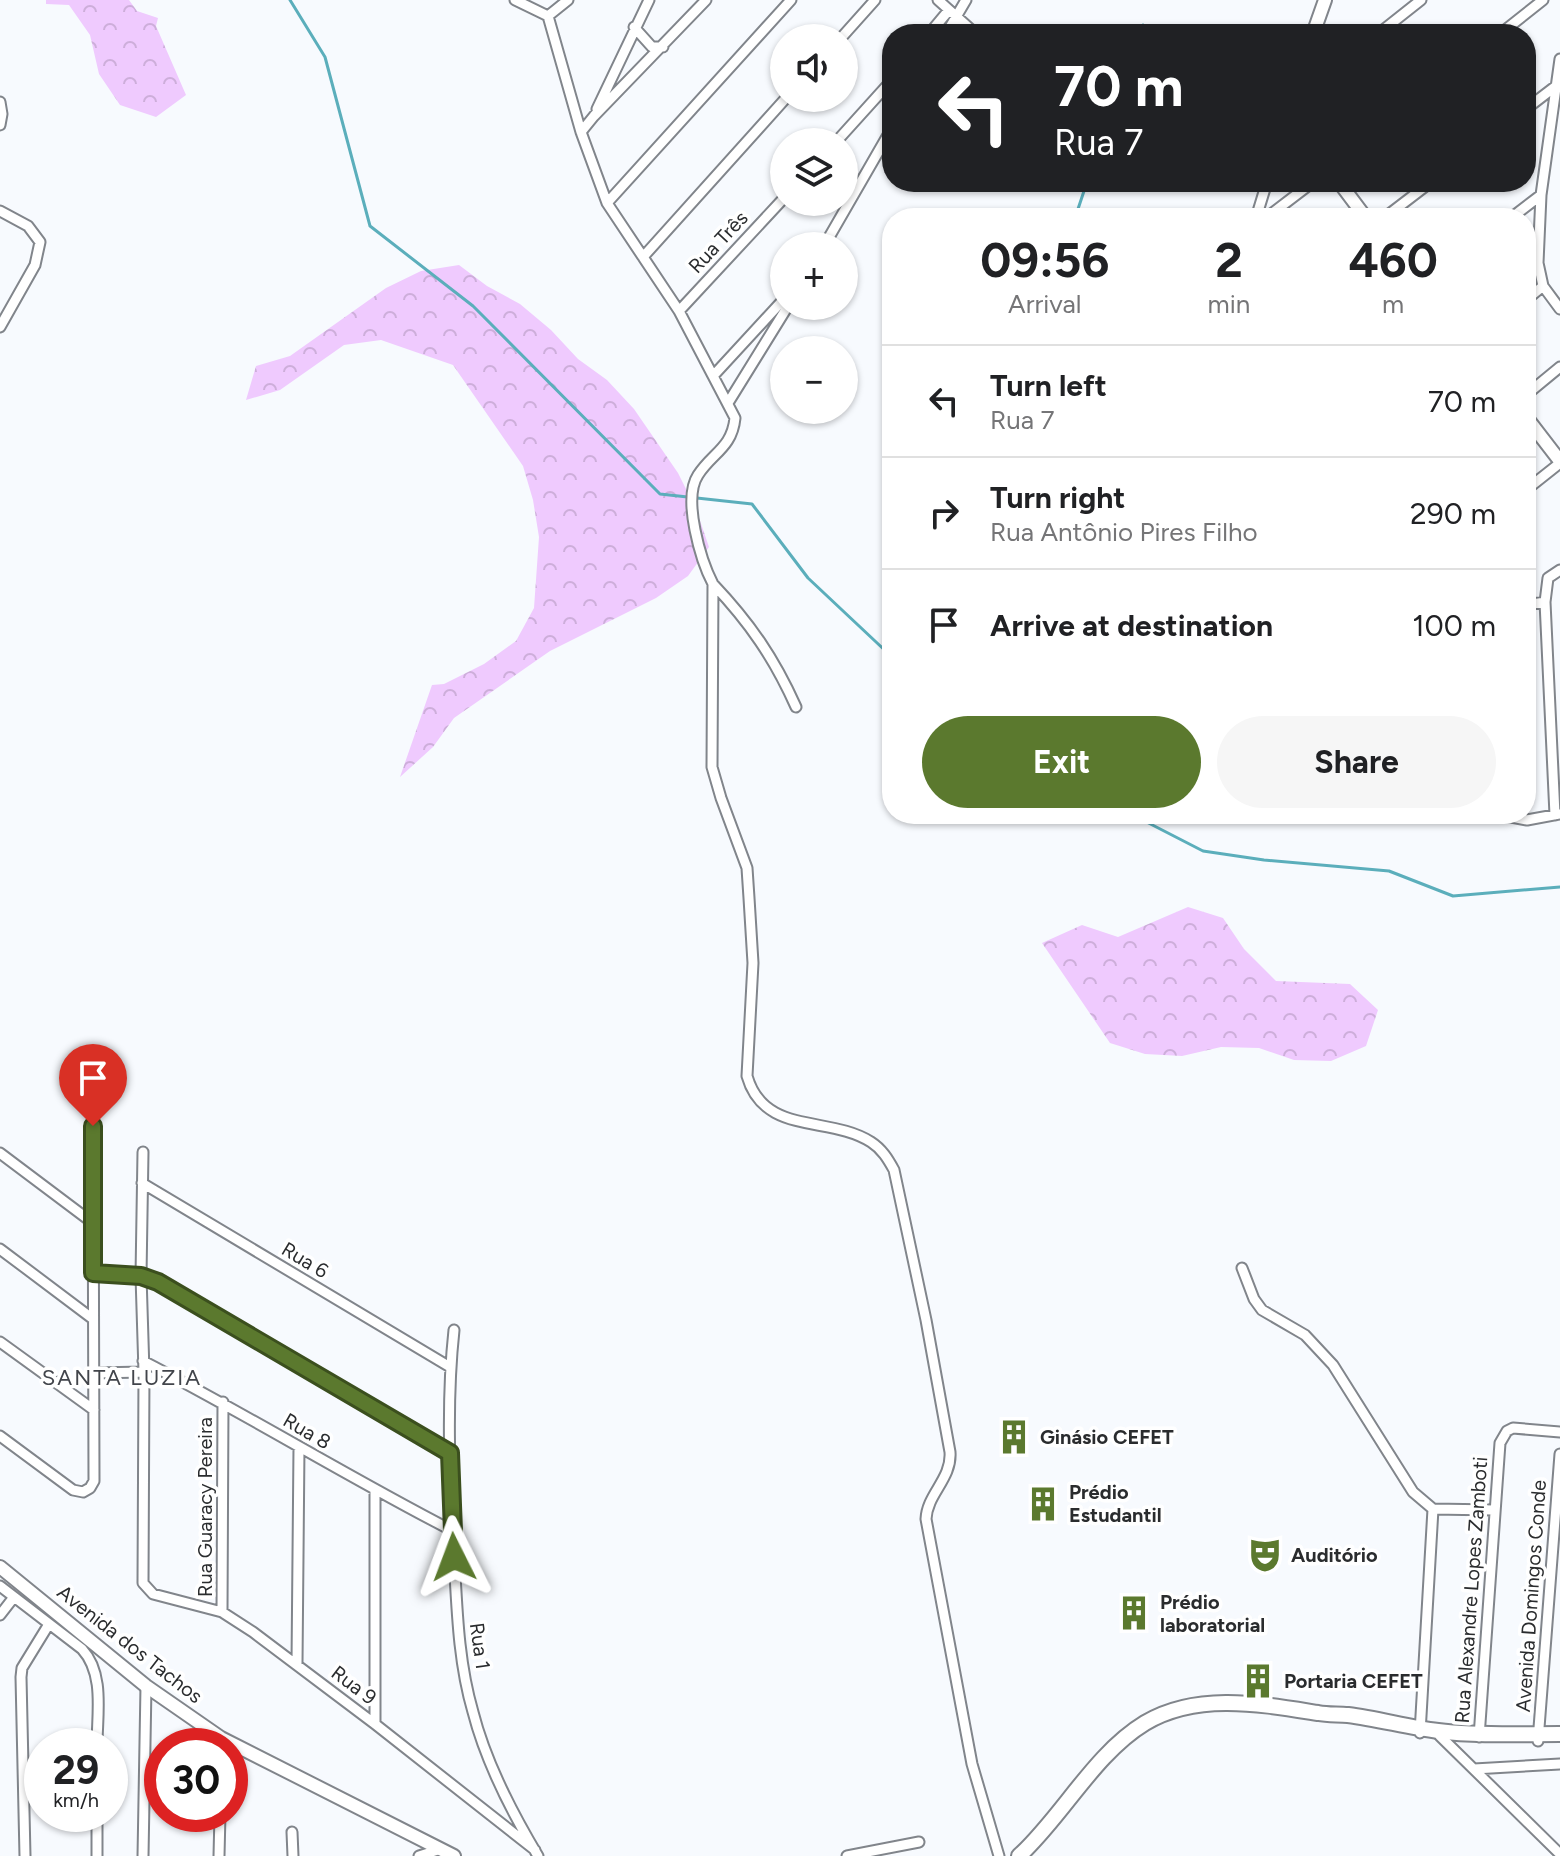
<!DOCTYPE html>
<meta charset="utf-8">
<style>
:root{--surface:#fff;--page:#f6f6f6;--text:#202124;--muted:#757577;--line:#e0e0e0;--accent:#5b792e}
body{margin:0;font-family:Figtree,sans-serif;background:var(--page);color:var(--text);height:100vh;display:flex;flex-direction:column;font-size:30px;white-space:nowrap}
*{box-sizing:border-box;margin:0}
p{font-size:26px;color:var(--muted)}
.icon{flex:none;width:44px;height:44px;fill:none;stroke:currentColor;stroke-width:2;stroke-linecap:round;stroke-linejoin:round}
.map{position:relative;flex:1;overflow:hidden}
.details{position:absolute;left:882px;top:208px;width:654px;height:616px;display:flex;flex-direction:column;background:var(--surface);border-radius:32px;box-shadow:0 2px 6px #0004}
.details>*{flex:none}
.guide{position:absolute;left:882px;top:24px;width:654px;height:168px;border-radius:32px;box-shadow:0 2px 6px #0004;background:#202124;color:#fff;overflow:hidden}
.controls{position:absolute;left:770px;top:24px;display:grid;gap:16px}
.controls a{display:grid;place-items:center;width:88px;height:88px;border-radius:50%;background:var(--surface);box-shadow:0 2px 6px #0004;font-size:40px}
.speed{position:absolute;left:24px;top:1728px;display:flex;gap:16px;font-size:40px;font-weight:700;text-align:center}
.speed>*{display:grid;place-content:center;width:104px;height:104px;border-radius:50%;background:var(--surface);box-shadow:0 2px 6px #0004;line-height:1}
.speed small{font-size:20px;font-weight:400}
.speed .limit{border:12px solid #d22;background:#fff;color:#111}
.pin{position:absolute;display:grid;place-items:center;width:68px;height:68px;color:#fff;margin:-82px -34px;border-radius:50% 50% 50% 0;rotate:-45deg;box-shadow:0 0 8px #0007}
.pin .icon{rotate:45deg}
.me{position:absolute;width:88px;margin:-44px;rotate:357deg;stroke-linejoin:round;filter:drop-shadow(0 0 6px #0008)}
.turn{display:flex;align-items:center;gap:28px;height:168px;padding:0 40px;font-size:36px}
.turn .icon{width:104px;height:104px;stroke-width:2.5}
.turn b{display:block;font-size:56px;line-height:68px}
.eta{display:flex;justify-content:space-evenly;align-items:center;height:136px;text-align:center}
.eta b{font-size:48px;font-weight:700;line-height:56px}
.action{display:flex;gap:16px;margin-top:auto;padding:16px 40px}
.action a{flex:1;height:92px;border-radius:48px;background:var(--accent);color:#fff;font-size:32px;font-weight:700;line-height:92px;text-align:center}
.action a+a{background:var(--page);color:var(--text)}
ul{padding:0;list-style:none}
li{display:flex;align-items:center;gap:24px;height:112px;padding:0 40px;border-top:2px solid var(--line)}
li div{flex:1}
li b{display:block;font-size:30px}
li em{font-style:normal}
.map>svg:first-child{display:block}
.forest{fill:url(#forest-crowns)}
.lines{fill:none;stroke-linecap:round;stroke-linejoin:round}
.stream{stroke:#5baebb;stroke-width:3}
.minor-casing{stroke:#81858b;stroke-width:13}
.tertiary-casing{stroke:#81858b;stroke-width:16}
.secondary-casing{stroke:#81858b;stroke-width:18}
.minor{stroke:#fff;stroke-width:9}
.tertiary{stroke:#fff;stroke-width:12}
.secondary{stroke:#fff;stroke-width:14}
.route-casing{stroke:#3b4f1e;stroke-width:20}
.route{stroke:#5b792e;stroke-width:14}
.labels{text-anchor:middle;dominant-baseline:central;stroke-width:7;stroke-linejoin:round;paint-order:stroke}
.street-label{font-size:20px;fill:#2a2c2e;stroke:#fff}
.poi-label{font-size:20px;font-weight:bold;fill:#2a2c2e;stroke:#fff;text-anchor:start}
.neighbourhood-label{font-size:22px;letter-spacing:2px;fill:#42454b;stroke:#fff}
</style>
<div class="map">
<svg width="1560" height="1856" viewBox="0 0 1560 1856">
<defs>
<pattern id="forest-crowns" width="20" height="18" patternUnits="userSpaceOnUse" patternTransform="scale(2)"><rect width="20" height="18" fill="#efcafe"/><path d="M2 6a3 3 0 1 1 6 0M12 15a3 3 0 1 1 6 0" fill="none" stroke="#cdaeda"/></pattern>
</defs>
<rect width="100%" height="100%" fill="#f7fafe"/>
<path class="forest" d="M46,0H129L137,11L158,18L156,26L186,95L156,117L120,105L99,74L90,35L69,5L46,4Z
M459,265L487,286L520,304L551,330L578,359L607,380L634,409L678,473L696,509L709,547L688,576L656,598L550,651L454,718L433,747L400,777L432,685L444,684L484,664L516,641L534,608L539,537L533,500L523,466L453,365L381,340L344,345L280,390L246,400L256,366L290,356L386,288L421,271Z
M1188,907L1223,918L1244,949L1276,981L1350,984L1378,1010L1366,1046L1331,1061L1294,1060L1259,1048L1221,1047L1182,1056L1145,1054L1110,1043L1042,943L1082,925L1118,937Z"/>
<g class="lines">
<path class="stream" d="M290,0L325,57L370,226L473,306L660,494L752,504L808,578L892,657
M1140,34L1143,25
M1075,218L1087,182
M1131,814L1203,851L1264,860L1389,871L1453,896L1560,887"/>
<g class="minor-casing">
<path id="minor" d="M515,0L548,16
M938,0L976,34
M548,16L581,132L607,203L679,311L735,418C732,448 712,453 698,475C682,499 701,561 713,584L712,767L721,798L747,868L749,898L753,963L747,1076C764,1136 829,1115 871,1142C882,1149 888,1159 894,1170L926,1320L950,1452C952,1479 927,1494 926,1519L972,1764L999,1856
M548,16L568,0
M634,27L652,47H663
M929,34L949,10
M946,34L966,0
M1378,34L1421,0
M1500,34L1543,0
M841,38L875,0
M1560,59L1541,195L1538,263L1543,286L1560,309
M0,102L2,114L0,125
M597,109L649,0
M1526,109L1556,86
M581,132L594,116L706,0
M836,142L892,80
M607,203L791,0
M0,211L28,226L40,242L35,265L0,327
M1256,218L1267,182
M1266,218L1313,182
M1384,218L1431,182
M1511,218L1541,195
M824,246L892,128
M643,257L786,98
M1526,300L1543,286
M679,311L784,198
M713,376L784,299
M1526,395L1560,367
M728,403L788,306
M1526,490L1560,463
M713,584C750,623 774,658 796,707
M1526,605L1545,602
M1495,814L1527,820L1560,814
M1555,815L1545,602L1548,578L1560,570
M143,1152L141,1276L144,1372L143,1583L153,1594L222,1612L253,1632L375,1724L535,1850
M0,1153L93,1223
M142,1183L450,1367
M0,1249L93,1319
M1242,1268L1254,1299L1262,1310L1305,1335L1333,1365L1413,1492L1433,1509
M93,1273L141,1276L158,1282L450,1453
M454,1330C446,1404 450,1480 454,1555C457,1608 458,1661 473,1712C486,1763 511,1811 538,1856
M0,1342L94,1410
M143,1361C248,1415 348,1477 453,1531
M94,1373L144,1372
M0,1436L73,1490L83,1492L90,1488L94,1481L93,1126
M375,1491V1724
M1433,1509L1494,1510
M0,1586L82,1649C105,1674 97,1714 97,1746
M222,1612L223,1402
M0,1615L14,1597
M297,1664L299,1447
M1441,1732L1440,1736L1560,1854
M1420,1733L1433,1509
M1479,1737L1500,1443L1507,1431L1513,1428L1560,1432
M1538,1741L1560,1454
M1474,1769L1560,1764
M97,1814V1856
M292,1832L293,1856
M25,1856L21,1677L22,1668L49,1624
M143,1856L146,1686
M219,1856L220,1814
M419,1856L441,1849
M847,1856L919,1842"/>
</g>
<g class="tertiary-casing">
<path id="tertiary" d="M1313,34L1325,0
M1339,182L1366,218
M1526,417L1560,461
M0,1567L146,1686L221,1738L454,1856"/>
</g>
<g class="secondary-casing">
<path id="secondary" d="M1019,1856C1062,1817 1094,1754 1145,1723C1197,1692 1261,1704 1318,1713C1328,1715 1338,1714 1348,1715C1378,1719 1408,1727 1438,1731C1477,1736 1520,1734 1560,1734"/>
</g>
<use href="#minor" class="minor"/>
<use href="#tertiary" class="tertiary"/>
<use href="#secondary" class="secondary"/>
</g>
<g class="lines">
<g class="route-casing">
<path id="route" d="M93,1126V1273L141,1276L158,1282L450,1453L454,1557"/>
</g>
<use href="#route" class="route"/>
</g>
<defs>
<g id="building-bare" transform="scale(2.76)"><path d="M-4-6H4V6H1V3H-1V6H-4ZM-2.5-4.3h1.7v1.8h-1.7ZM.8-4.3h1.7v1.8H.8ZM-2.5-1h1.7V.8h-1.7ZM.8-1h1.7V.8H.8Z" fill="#5b792e" stroke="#fff" stroke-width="2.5" paint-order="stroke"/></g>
<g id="theatre-bare" transform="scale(2.76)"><path d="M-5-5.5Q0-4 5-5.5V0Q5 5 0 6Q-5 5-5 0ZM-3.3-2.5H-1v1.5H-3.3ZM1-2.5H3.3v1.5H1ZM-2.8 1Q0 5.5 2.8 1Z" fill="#5b792e" stroke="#fff" stroke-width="2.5" paint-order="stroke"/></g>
</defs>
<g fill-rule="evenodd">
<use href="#building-bare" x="1014" y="1437"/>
<use href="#building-bare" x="1043" y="1504"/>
<use href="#theatre-bare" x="1265" y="1555"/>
<use href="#building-bare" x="1134" y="1613"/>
<use href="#building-bare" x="1258" y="1681"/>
</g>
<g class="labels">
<g class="street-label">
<text transform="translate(718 242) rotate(-47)">Rua Três</text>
<text transform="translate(305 1260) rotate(31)">Rua 6</text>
<text transform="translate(307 1431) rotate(30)">Rua 8</text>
<text transform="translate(205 1507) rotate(-90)">Rua Guaracy Pereira</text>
<text transform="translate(1471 1590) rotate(-86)">Rua Alexandre Lopes Zamboti</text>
<text transform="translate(1531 1596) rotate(-86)">Avenida Domingos Conde</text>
<text transform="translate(130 1644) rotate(38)">Avenida dos Tachos</text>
<text transform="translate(480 1646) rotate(82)">Rua 1</text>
<text transform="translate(354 1685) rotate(37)">Rua 9</text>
</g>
<g class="poi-label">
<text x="1040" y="1437">Ginásio CEFET</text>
<text x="1069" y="1492">Prédio<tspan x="1069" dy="23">Estudantil</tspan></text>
<text x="1291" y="1555">Auditório</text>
<text x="1160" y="1602">Prédio<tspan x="1160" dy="23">laboratorial</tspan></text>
<text x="1284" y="1681">Portaria CEFET</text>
</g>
<g class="neighbourhood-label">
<text x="122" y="1377">SANTA LUZIA</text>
</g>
</g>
</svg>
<div class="controls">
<a><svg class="icon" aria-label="sound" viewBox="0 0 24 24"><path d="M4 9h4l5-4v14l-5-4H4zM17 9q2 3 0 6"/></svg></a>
<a><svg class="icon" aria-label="layers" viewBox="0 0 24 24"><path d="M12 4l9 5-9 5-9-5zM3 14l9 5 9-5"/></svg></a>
<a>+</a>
<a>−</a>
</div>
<div class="speed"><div>29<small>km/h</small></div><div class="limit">30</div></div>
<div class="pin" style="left:93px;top:1126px;background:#d93025"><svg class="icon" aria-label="arrive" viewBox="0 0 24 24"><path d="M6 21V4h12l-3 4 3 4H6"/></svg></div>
<svg class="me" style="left:454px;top:1557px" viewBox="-20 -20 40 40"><path d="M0-17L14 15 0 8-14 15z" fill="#5b792e" stroke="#fff" stroke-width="4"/></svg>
<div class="guide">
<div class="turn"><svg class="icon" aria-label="left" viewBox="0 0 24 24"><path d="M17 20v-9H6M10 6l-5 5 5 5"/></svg><div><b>70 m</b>Rua 7</div></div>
</div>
<section class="details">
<div class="eta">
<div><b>09:56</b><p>Arrival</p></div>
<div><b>2</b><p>min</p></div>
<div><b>460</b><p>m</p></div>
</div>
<ul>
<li><svg class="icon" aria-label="left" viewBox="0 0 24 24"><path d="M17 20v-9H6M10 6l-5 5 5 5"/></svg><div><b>Turn left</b><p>Rua 7</p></div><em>70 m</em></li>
<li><svg class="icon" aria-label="right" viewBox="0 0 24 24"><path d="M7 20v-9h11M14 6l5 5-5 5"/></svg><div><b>Turn right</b><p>Rua Antônio Pires Filho</p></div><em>290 m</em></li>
<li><svg class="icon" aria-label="arrive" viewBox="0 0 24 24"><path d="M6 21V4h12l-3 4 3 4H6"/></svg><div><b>Arrive at destination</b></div><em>100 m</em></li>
</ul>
<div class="action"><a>Exit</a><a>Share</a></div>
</section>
</div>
